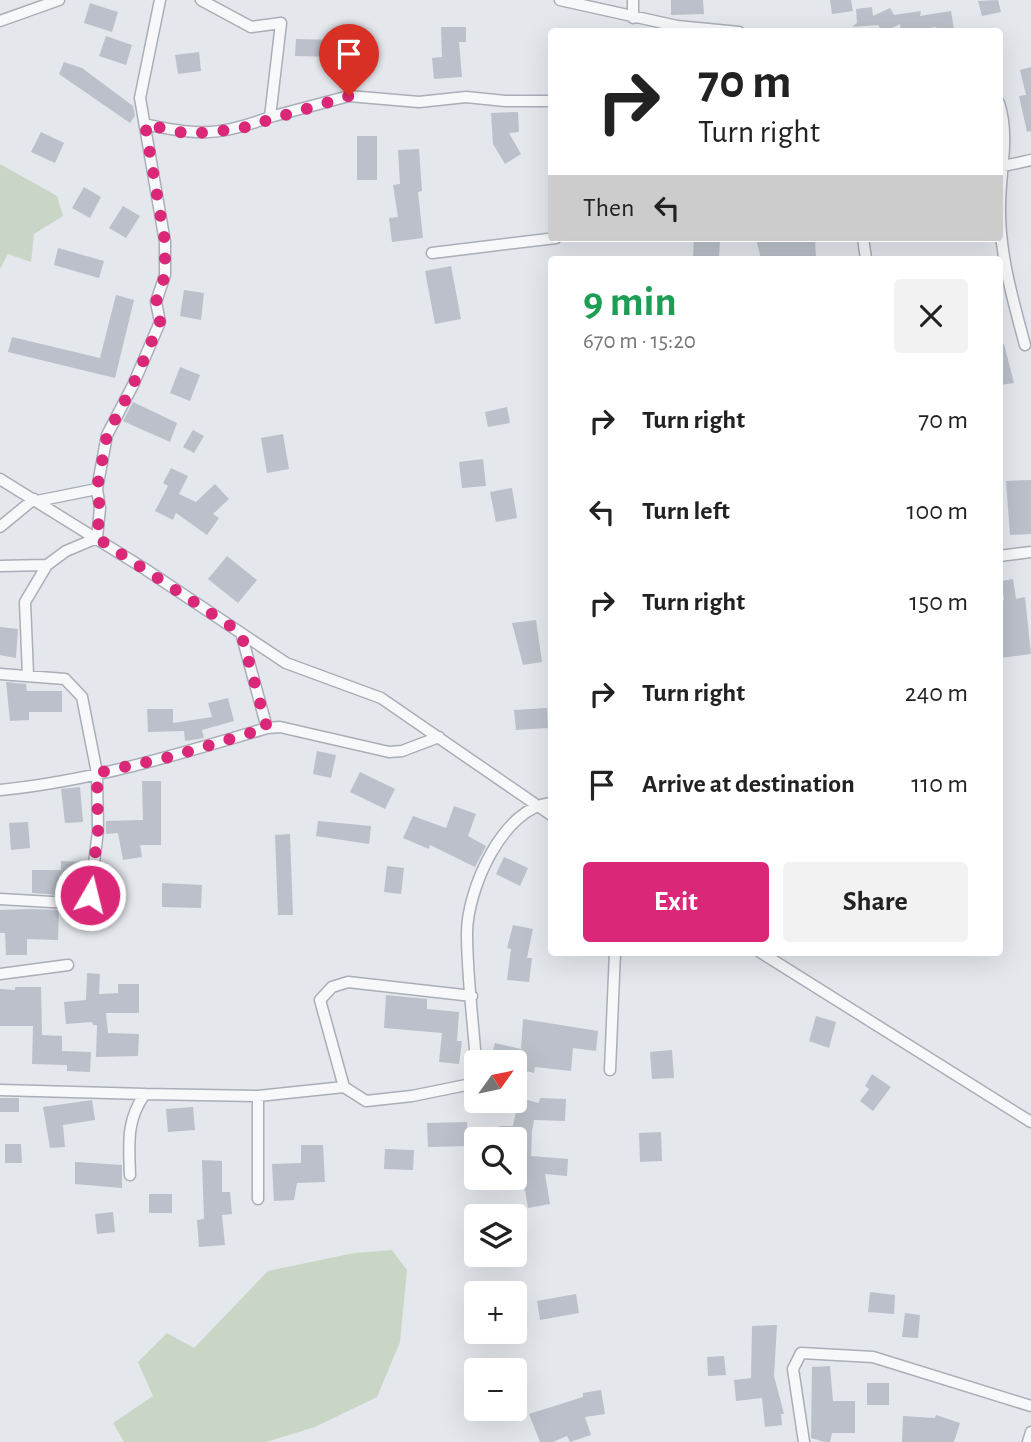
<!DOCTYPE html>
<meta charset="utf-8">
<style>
:root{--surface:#fff;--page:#f2f2f2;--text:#222;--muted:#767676;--accent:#db2777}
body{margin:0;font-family:"Alegreya Sans",sans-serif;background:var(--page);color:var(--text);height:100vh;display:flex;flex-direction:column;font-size:26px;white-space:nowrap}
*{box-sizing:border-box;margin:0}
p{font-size:23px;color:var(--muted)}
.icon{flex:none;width:38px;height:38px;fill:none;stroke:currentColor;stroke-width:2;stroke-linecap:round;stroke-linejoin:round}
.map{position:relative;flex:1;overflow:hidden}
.side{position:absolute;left:548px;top:256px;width:455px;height:700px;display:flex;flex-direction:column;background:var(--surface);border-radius:7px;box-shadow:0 7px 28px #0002}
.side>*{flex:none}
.banner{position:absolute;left:548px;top:28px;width:455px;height:214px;border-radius:7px;box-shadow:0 7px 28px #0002;background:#fff;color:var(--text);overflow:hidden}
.needle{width:46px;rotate:57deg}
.controls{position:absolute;left:464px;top:1050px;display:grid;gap:14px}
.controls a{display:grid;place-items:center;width:63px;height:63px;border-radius:7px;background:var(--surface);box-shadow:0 7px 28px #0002;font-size:35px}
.pin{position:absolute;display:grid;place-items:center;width:60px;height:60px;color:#fff;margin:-72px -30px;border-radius:50% 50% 50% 0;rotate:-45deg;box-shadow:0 0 7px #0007}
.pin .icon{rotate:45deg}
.me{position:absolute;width:77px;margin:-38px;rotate:8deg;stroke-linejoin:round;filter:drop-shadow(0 0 5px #0008)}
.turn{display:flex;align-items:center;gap:24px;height:147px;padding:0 35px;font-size:32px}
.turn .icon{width:91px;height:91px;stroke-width:2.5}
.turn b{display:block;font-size:49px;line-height:60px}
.then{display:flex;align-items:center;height:66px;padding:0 35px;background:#0003;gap:14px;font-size:26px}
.round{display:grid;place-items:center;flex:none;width:74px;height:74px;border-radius:7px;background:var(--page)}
.headline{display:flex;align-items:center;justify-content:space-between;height:119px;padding:0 35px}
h1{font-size:42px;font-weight:600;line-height:52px;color:#1e9e55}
.cta{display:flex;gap:14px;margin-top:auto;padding:14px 35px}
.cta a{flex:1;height:80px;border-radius:7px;background:var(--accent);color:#fff;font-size:28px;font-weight:600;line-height:80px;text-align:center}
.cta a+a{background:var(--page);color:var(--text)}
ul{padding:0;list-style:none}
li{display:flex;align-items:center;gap:21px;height:91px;padding:0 35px}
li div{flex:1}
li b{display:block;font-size:26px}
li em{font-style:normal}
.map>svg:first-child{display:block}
.green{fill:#c9d6c5}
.building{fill:#bbc0ca}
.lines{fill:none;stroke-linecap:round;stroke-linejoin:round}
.street-casing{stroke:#a9aeb7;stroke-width:13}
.street{stroke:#f7f8fa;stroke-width:10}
.route{stroke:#db2777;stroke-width:12;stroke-dasharray:0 21.6}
</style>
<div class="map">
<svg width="1031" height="1442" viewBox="0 0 1031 1442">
<rect width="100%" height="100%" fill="#e4e7ec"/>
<path class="green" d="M0,164L57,196L63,216L34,234L31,262L8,254L0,269Z
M392,1250L407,1270L400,1342L377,1397L315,1427L266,1442H124L113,1423L153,1396L138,1362L167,1333L194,1348L268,1271L354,1253Z"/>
<path class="building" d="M671,0H703L704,14L671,15Z
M830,0H851L853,11L832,14Z
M998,0L1001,12L982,16L978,1Z
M90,3L118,12L112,32L84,23Z
M872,7L873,16L890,8L894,15L921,11L920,16L951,11L954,30L937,32L936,27L901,32L900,24L883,32L878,25L852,27L857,23L856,9Z
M441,27H466V42H459L462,77L434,79L432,58L442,57Z
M106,36L132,45L126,65L99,56Z
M296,39L337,40V57L295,56Z
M199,52L201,71L178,74L175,55Z
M64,62L82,68L133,106L135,116L130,123L59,74Z
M1031,67V131L1027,132L1019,96L1026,95L1020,70Z
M518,112L519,132L509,133L521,154L505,164L493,144L491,113Z
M41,132L64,143L55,163L31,152Z
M357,136H377V180H357Z
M419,149L422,191L418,192L423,238L392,242L389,218L398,217L393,185L400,184L398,150Z
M84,187L101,197L90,218L72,208Z
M123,206L140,216L126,238L109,228Z
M694,238H720L719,259H693Z
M756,238H815L816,259H761Z
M58,248L104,261L99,278L54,265Z
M451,266L461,319L435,324L425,271Z
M184,290L204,293L201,320L180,316Z
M116,295L134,300L115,378L8,352L12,337L100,358Z
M1004,344L1014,383L999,385V345Z
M180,367L200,375L190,401L170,393Z
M133,402L177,423L170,442L123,421Z
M507,407L510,423L488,427L485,412Z
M193,430L204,436L194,453L183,447Z
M283,434L289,469L267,473L261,438Z
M483,459L486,486L462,488L459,462Z
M171,468L188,476L179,494L196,502L215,484L229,499L213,514L219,518L207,535L176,513L173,520L155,511L168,486L163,483Z
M1031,480V534L1010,535L1006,481Z
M512,488L517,518L496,522L490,492Z
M227,556L257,580L238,603L208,579Z
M1013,579L1016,599L1025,597L1031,654L999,658V603L1004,600L1002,581Z
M536,620L542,662L523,665L512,623Z
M0,627L18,629L16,658L0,655Z
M6,682L26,684L27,691H62V712H29V720L10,721Z
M228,698L234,721L202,730L204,738L185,741L184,731L148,732L147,709H173V723L212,717L208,703Z
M547,708L548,728L516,730L514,710Z
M317,751L336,755L331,778L313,774Z
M360,772L395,789L385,809L350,792Z
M142,781H161V845H140L142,857L123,860L118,833L106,834V821L143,820Z
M80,787L83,822L65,823L61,789Z
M454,806L476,814L468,836L486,846L475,867L430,845L429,849L403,838L413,816L446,828Z
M318,821L371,826L369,844L316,836Z
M28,822L30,848L11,850L9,823Z
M290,834L293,915H278L275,835Z
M504,857L528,868L520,886L496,874Z
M61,861L85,862L84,881H61L60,895L32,893V870H61Z
M387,866L404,868L401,894L384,892Z
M162,883L202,885L201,908L162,907Z
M32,909L59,910L58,940L27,939V955H6L5,933H0V910Z
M513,925L533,929L527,958H532L529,982L507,980L511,949L507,948Z
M87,973L100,974L99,994L118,993V984H139V1013H106L108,1033L139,1034L138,1056L96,1057L97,1025H93L92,1022L66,1024L64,1002L86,1000Z
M15,987H41L42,1035L62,1036V1051L91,1052L90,1072L67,1071V1065L32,1064L33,1026H0V989L15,990Z
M386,995L427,999V1009L459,1012L457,1041H462L459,1064L439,1062L442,1033L384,1028Z
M816,1016L836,1022L829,1048L809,1041Z
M523,1019L598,1031L596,1051L573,1048L571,1071L535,1067L534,1073L514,1068V1062H490L495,1043L521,1049Z
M672,1050L674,1078L652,1079L650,1052Z
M872,1074L891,1087L873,1111L860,1101L869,1089L865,1086Z
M0,1098H19V1112H0Z
M519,1098L539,1103L540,1098L566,1099L565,1121L534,1120L532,1131L531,1156L568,1159L567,1176L545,1174L550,1204L528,1208L522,1172H514V1139H498L499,1126H513Z
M92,1100L95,1120L63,1125L65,1147L50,1148L43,1107Z
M193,1107L195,1130L168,1132L166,1109Z
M467,1122L468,1146L428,1147L427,1123Z
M661,1132L662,1161L640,1162L639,1133Z
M5,1144H21L22,1163H5Z
M301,1145H323L325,1182L297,1183L294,1200L274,1201L272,1164L301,1163Z
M385,1149L414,1150L413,1170L384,1169Z
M202,1160L222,1161V1192H230L232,1214L222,1215L225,1245L199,1247L197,1220L204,1219Z
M75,1162L122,1165V1188L75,1184Z
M149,1194H172V1213H149Z
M113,1212L115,1232L97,1234L95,1214Z
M870,1292L895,1295L894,1314L868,1312Z
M576,1294L579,1313L540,1320L537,1301Z
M905,1313L920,1315L918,1338L902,1337Z
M777,1325L774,1376L784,1414H781L782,1425L765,1427L762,1398L736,1401L734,1380L751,1378L752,1326Z
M724,1356L726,1375L708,1376L707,1357Z
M830,1366L833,1401H855V1433H832L830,1442H825L811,1438L812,1367Z
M867,1383H889V1405H867Z
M601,1390L605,1414L585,1417L591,1435L570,1442L567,1436L553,1442H540L529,1414L583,1397V1393Z
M936,1415L960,1423L954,1442H902L903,1416L935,1418Z"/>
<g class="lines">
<g class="street-casing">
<path id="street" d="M201,0L251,27L281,23L270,117L349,96L419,102L466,97L505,101H551
M560,0L677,26L739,32
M633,0V18
M0,21L59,0
M999,103C1010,137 1000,171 1000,206C999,253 1013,300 1025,345
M145,124C197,136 220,136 270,117
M999,167L1031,160
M863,238L866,259
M432,253L556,238
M0,479L145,569L286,663L381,698L551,815
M37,501L97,489
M0,527L34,499
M999,556L1031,552
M0,566L47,565L66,551L97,538L100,508L97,489L107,435L133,385L160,322L156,302L165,275V242L140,98L160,0
M241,633L267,728
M0,674L65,679L82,697L97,773L98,831L90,895L69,903L0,899
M28,675L25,602L47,565
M0,790C91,781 180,754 267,728L280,727L389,752L402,751L439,737
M760,952L1031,1122
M0,974L68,965
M476,1062C473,1020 467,976 467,933C467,890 503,807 551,803
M610,1070L615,952
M344,1087L366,1101L412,1096L476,1083
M0,1090L145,1094
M130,1175C129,1144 126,1120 145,1094L258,1096L344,1087L320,1000L332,987L348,982L472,996
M258,1199V1096
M804,1442L793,1369L801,1353L873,1357L1031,1406
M1028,1442L1031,1432"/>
</g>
<use href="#street" class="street"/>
</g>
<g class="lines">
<path class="route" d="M90,895L98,831L97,773L170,757L267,728L241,633L97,538L100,509L97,489L107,435L133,385L160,322L156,302L165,275V242L145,124L188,134L239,129L349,96"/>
</g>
</svg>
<div class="controls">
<a><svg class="needle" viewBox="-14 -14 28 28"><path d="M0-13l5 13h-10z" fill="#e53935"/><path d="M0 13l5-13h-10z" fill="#767676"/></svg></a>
<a><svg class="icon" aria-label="search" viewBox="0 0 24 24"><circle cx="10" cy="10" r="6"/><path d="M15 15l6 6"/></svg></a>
<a><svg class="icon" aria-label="layers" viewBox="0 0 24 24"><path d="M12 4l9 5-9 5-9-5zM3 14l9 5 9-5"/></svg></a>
<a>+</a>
<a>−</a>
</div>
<div class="pin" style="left:349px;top:96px;background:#d93025"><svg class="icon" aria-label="arrive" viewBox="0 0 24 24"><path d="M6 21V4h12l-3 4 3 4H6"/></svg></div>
<svg class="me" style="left:90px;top:895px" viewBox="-20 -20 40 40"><circle r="17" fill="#db2777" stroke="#fff" stroke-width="3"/><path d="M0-11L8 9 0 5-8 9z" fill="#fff"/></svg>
<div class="banner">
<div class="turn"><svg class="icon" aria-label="right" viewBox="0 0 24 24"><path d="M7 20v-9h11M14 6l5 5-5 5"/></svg><div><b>70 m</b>Turn right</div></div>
<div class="then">Then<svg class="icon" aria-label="left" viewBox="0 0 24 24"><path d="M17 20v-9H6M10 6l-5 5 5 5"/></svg></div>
</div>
<section class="side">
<div class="headline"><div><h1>9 min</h1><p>670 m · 15:20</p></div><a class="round"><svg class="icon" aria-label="close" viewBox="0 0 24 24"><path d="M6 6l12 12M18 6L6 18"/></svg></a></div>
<ul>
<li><svg class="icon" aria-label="right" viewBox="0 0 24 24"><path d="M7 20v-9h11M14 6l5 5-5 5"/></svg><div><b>Turn right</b></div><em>70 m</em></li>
<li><svg class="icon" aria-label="left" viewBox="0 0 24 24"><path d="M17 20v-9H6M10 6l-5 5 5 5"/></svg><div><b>Turn left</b></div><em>100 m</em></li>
<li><svg class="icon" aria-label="right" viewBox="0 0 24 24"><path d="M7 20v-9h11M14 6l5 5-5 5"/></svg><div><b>Turn right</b></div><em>150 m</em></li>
<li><svg class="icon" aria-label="right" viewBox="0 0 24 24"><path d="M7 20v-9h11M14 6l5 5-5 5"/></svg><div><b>Turn right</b></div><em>240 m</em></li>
<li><svg class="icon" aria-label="arrive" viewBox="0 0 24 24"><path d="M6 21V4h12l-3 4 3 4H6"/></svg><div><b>Arrive at destination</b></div><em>110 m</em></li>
</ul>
<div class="cta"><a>Exit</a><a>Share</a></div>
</section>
</div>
